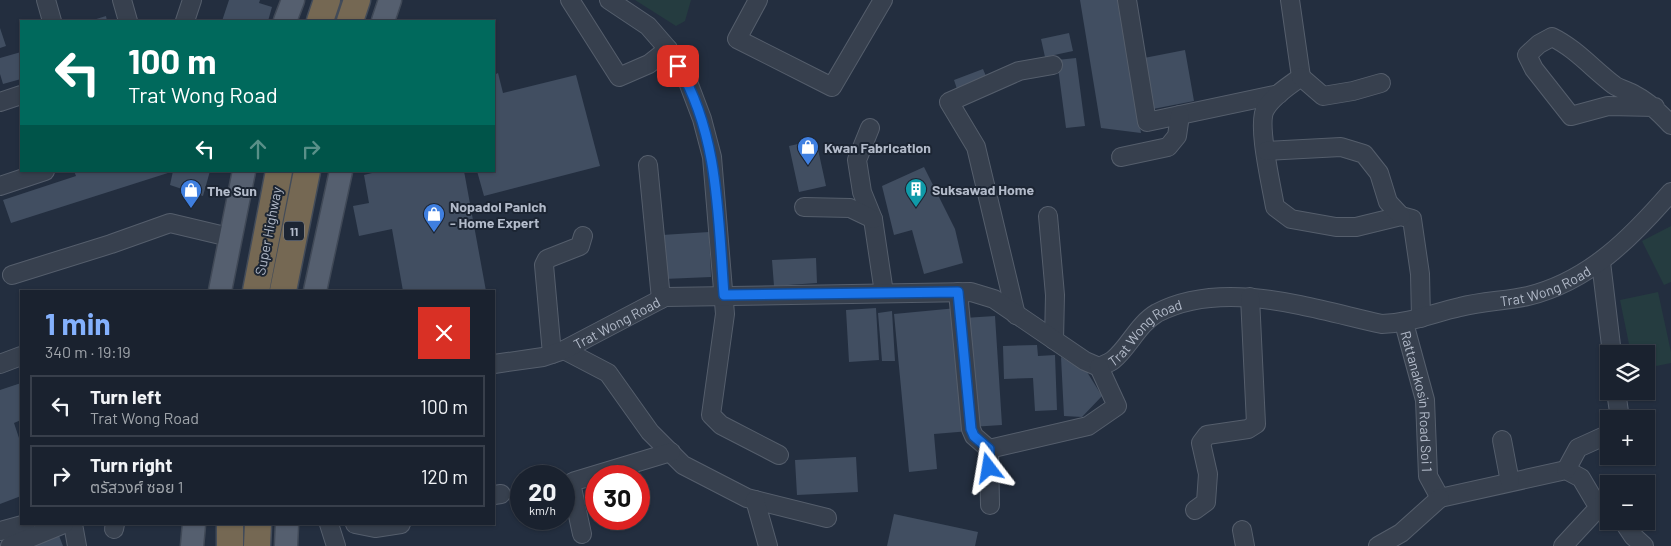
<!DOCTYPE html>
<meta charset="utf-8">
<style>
:root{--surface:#1a222f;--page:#272f3b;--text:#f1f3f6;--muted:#9fa4aa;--line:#383f4b;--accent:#84b1fd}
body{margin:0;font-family:Barlow,"Noto Sans Thai",sans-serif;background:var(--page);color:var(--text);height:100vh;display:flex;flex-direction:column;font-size:19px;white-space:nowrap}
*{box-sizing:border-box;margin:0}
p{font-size:16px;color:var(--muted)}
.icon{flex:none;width:28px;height:28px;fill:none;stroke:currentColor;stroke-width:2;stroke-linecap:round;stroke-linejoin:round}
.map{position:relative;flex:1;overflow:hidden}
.side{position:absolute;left:20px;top:290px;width:475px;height:235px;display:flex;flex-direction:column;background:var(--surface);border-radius:0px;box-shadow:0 1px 4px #0004,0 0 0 1px var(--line)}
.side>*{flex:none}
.guide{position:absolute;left:20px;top:20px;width:475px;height:152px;border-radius:0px;box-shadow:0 1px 4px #0004,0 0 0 1px var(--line);background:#00695c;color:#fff;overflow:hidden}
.fabs{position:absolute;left:1600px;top:345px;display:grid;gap:10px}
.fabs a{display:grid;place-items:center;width:55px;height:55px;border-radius:0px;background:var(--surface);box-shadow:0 1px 4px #0004,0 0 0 1px var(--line);font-size:25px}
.speed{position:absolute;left:510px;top:465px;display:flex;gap:10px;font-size:25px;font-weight:700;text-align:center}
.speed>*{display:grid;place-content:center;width:65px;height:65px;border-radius:50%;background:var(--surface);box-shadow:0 1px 4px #0004,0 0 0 1px var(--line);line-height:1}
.speed small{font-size:12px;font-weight:400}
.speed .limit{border:8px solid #d22;background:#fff;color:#111}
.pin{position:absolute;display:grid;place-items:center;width:42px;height:42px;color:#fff;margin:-21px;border-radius:10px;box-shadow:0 2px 8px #0006}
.me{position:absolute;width:55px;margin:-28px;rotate:346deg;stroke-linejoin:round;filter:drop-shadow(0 0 4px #0008)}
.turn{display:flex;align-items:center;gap:18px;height:105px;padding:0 25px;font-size:22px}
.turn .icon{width:65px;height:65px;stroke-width:2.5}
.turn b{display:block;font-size:35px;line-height:42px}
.lanes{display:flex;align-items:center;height:48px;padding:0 25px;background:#0003;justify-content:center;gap:25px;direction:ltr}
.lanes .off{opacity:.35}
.round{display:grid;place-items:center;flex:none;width:52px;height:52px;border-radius:0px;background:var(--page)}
.head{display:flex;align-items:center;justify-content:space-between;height:85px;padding:0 25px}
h1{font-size:30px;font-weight:700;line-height:38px;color:var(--accent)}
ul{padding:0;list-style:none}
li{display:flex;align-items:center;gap:15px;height:62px;margin:0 10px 8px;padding:0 15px;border:2px solid var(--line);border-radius:0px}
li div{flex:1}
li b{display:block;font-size:19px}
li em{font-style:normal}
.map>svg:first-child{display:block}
.green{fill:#253c40}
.building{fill:#414e61}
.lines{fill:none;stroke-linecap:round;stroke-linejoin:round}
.minor-casing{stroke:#555e6c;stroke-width:20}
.major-casing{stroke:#404957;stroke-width:25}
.highway-casing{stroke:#424b59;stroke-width:29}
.minor{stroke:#37404e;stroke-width:18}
.major{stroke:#555f6f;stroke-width:22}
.highway{stroke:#756853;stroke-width:26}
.route-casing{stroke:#114b97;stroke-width:12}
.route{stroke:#1a73e8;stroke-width:9}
.labels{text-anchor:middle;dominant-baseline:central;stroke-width:4;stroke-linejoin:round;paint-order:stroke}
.shield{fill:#1c2533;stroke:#868e9d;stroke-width:1}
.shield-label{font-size:12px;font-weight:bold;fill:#b3bbca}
.poi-label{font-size:14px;font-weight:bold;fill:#b3bbca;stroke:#1c2533;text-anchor:start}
.street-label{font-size:14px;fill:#b3bbca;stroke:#1c2533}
</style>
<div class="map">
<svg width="1671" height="546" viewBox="0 0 1671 546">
<rect width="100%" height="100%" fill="#232e3f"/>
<path class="green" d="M635,0H691L685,21L676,26Z
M1671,226V282L1664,285L1642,241Z
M1658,292L1671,352V363L1646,368V354H1631L1620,300Z"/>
<path class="building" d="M229,0H260L259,3L272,7L268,21H222Z
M1080,0H1120L1141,133L1101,128Z
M106,16L107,21H90Z
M0,28L6,46L0,48Z
M1069,33L1073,51L1045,57L1041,39Z
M1185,50L1194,101L1153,109L1144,58Z
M21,52V79L3,84L0,74V58Z
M1076,58L1085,126L1066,128L1057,60Z
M983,69L988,81L958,92L954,80Z
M498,73L503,93L576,75L600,166L484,196L477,171H494V75Z
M816,140L826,186L799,192L789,146Z
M924,167L955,229L963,263L924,274L912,230L894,235L882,186Z
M74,171H170L171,172L11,223L3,200L76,176Z
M173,171H210L203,196L170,185Z
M372,171H464L486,291H403L392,229L359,236L353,206L369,203L364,175L372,173Z
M709,232L711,277L664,279L662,235Z
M816,258L817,283L774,286L772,260Z
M876,308L879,360L849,362L846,310Z
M957,308L970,431L934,434L937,469L909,472L894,314Z
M892,311L895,361H882L878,313Z
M995,316L1002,425L971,427L964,318Z
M1037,345L1038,356L1055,355L1057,410L1035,411L1033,378L1004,379L1003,346Z
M1061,357L1087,372L1102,396L1082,417L1064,416Z
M21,383V420L14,423L21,444V496L0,504V390Z
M856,457L858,492L797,495L795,460Z
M894,514L978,532L975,546H887Z
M58,533L63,546H37L35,542Z"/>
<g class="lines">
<g class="minor-casing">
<g id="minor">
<path d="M46,0L52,21"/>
<path d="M122,0L128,21"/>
<path d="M570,0L619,77L649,64L668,49"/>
<path d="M609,0L648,26L668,49L688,82L702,119L712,157L725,314L711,415L721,425L779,455"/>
<path d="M758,0L737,39L832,87L883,0"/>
<path d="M1127,0L1147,122L1279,94"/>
<path d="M1290,0L1301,77C1289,86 1274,95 1266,108C1256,122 1272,188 1275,207L1291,219L1336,227H1356L1401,216L1412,219L1420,274L1421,318"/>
<path d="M185,21L192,0"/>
<path d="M1301,77L1323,96L1353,91L1381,83"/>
<path d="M0,102L21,95"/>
<path d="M1655,107L1608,106L1571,116L1534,69L1527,55L1539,44L1552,37C1575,48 1593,69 1614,85C1620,89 1628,91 1635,95C1649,102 1660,113 1671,125"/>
<path d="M870,128L857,160L862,192L873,219L884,293"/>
<path d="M1266,151L1341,147L1364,154L1379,173L1388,202L1401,216"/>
<path d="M1121,157L1168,147L1177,136L1180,115"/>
<path d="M648,165L661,299"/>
<path d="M0,186L45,171"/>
<path d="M804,207L850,208L873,219"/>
<path d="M1048,216L1055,295L1054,340"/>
<path d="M1601,262L1612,354"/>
<path d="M12,275L111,244L170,223L229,237"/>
<path d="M958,292L971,429L974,436L989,449"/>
<path d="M1016,315L976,147L949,102L1019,71L1053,65"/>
<path id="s1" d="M1404,323L1425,400L1428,476L1440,498L1566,470L1581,478L1594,500L1609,509"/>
<path d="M564,350L608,373L650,432L683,465L747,498L827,518"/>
<path d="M552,354L544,265L547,259L580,246L583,236"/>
<path d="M0,364L21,356"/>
<path id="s2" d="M494,364L543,357L564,350L665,297L971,292L994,299L1085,361L1099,367C1103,365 1109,363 1113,360C1129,347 1138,324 1157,313C1224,278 1313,309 1382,324C1410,323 1433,313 1460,307C1483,301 1506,301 1528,296C1589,281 1631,238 1671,192"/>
<path d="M1616,391L1620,419"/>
<path d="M1502,440L1510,482"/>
<path d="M1566,470L1578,448L1609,434"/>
<path d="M571,483L582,534"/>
<path d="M564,487L575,481L671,452"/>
<path d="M494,495L501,494"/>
<path d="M755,500L768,546"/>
<path d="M990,505L989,449L1088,426L1117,406L1099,367"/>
<path d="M1195,510L1206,502L1208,474L1201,443L1207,435L1248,429L1256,424L1250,297"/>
<path d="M1623,521L1633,536L1644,546"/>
<path d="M73,524L77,546"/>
<path d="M329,524L336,546"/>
<path d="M355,524L375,528L401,524"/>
<path d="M114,529L115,524"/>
<path d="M1242,530L1245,546"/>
<path d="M0,531L26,524"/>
<path d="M10,546L64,524"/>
<path d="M1378,546L1401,533L1440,498"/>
<path d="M1563,546L1601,505"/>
</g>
</g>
<g class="major-casing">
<path id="major" d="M285,21L293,0
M383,21L390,0
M220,291L244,171
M315,291L341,171
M192,546L194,524
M286,546L287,524"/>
</g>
<g class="highway-casing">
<path id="highway" d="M320,21L327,0
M350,21L357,0
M256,291L279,171
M283,291L307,171
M230,524V546
M257,546L258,524"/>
</g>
<use href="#minor" class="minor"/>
<use href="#major" class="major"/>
<use href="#highway" class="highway"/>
</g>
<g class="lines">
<g class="route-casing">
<path id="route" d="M678,66C719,135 718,217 724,295L958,292L971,429L974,436L989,449V468"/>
</g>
<use href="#route" class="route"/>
</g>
<defs>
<g id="shop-pin" transform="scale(1.125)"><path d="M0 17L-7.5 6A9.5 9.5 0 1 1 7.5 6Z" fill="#3f7fe0" stroke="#1c2533"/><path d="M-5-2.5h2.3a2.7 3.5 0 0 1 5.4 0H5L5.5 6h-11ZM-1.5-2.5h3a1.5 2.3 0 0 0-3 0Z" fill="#fff"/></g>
<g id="building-pin" transform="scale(1.125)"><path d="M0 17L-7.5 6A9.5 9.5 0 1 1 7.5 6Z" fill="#0f9aa8" stroke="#1c2533"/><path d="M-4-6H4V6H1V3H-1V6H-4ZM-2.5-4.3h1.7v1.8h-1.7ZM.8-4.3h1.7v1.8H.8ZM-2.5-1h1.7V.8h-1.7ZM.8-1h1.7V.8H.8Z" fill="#fff"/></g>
</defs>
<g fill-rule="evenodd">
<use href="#shop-pin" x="808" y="147"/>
<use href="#building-pin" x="916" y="189"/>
<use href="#shop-pin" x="191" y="190"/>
<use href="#shop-pin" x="434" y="214"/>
</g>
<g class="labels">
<rect class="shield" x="284" y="221.5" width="20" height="19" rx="4"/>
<g class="shield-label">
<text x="294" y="231">11</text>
</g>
<g class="poi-label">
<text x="824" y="147">Kwan Fabrication</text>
<text x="932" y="189">Suksawad Home</text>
<text x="207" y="190">The Sun</text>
<text x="450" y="206">Nopadol Panich<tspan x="450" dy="16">- Home Expert</tspan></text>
</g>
<g class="street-label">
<text transform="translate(268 231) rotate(-79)">Super Highway</text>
<text stroke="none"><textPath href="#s2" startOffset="1120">Trat Wong Road</textPath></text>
<text stroke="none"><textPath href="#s2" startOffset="131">Trat Wong Road</textPath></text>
<text stroke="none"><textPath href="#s2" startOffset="700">Trat Wong Road</textPath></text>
<text stroke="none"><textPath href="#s1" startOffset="80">Rattanakosin Road Soi 1</textPath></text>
</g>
</g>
</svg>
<div class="fabs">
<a><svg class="icon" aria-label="layers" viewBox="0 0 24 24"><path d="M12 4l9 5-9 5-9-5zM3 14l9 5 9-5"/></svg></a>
<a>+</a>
<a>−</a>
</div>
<div class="speed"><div>20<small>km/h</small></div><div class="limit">30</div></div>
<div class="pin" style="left:678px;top:66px;background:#d93025"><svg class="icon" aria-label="arrive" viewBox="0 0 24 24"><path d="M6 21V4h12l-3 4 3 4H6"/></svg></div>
<svg class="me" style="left:989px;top:468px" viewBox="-20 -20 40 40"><path d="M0-17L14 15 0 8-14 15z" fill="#1a73e8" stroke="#fff" stroke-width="4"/></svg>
<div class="guide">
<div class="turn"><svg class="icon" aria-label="left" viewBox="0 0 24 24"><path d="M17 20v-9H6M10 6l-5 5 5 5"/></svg><div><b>100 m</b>Trat Wong Road</div></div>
<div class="lanes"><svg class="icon" aria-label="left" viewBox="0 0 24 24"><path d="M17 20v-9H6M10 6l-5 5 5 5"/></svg><svg class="icon off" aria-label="ahead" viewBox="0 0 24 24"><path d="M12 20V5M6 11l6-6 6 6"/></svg><svg class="icon off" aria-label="right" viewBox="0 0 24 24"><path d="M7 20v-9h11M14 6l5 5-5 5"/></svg></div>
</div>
<section class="side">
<div class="head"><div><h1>1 min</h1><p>340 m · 19:19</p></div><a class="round" style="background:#d93025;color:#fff"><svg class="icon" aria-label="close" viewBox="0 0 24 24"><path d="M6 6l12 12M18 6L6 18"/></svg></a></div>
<ul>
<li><svg class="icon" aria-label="left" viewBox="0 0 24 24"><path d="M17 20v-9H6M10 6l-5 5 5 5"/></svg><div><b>Turn left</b><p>Trat Wong Road</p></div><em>100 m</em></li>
<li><svg class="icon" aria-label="right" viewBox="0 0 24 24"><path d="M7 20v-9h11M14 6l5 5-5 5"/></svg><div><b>Turn right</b><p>ตรัสวงศ์ ซอย 1</p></div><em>120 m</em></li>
</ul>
</section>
</div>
